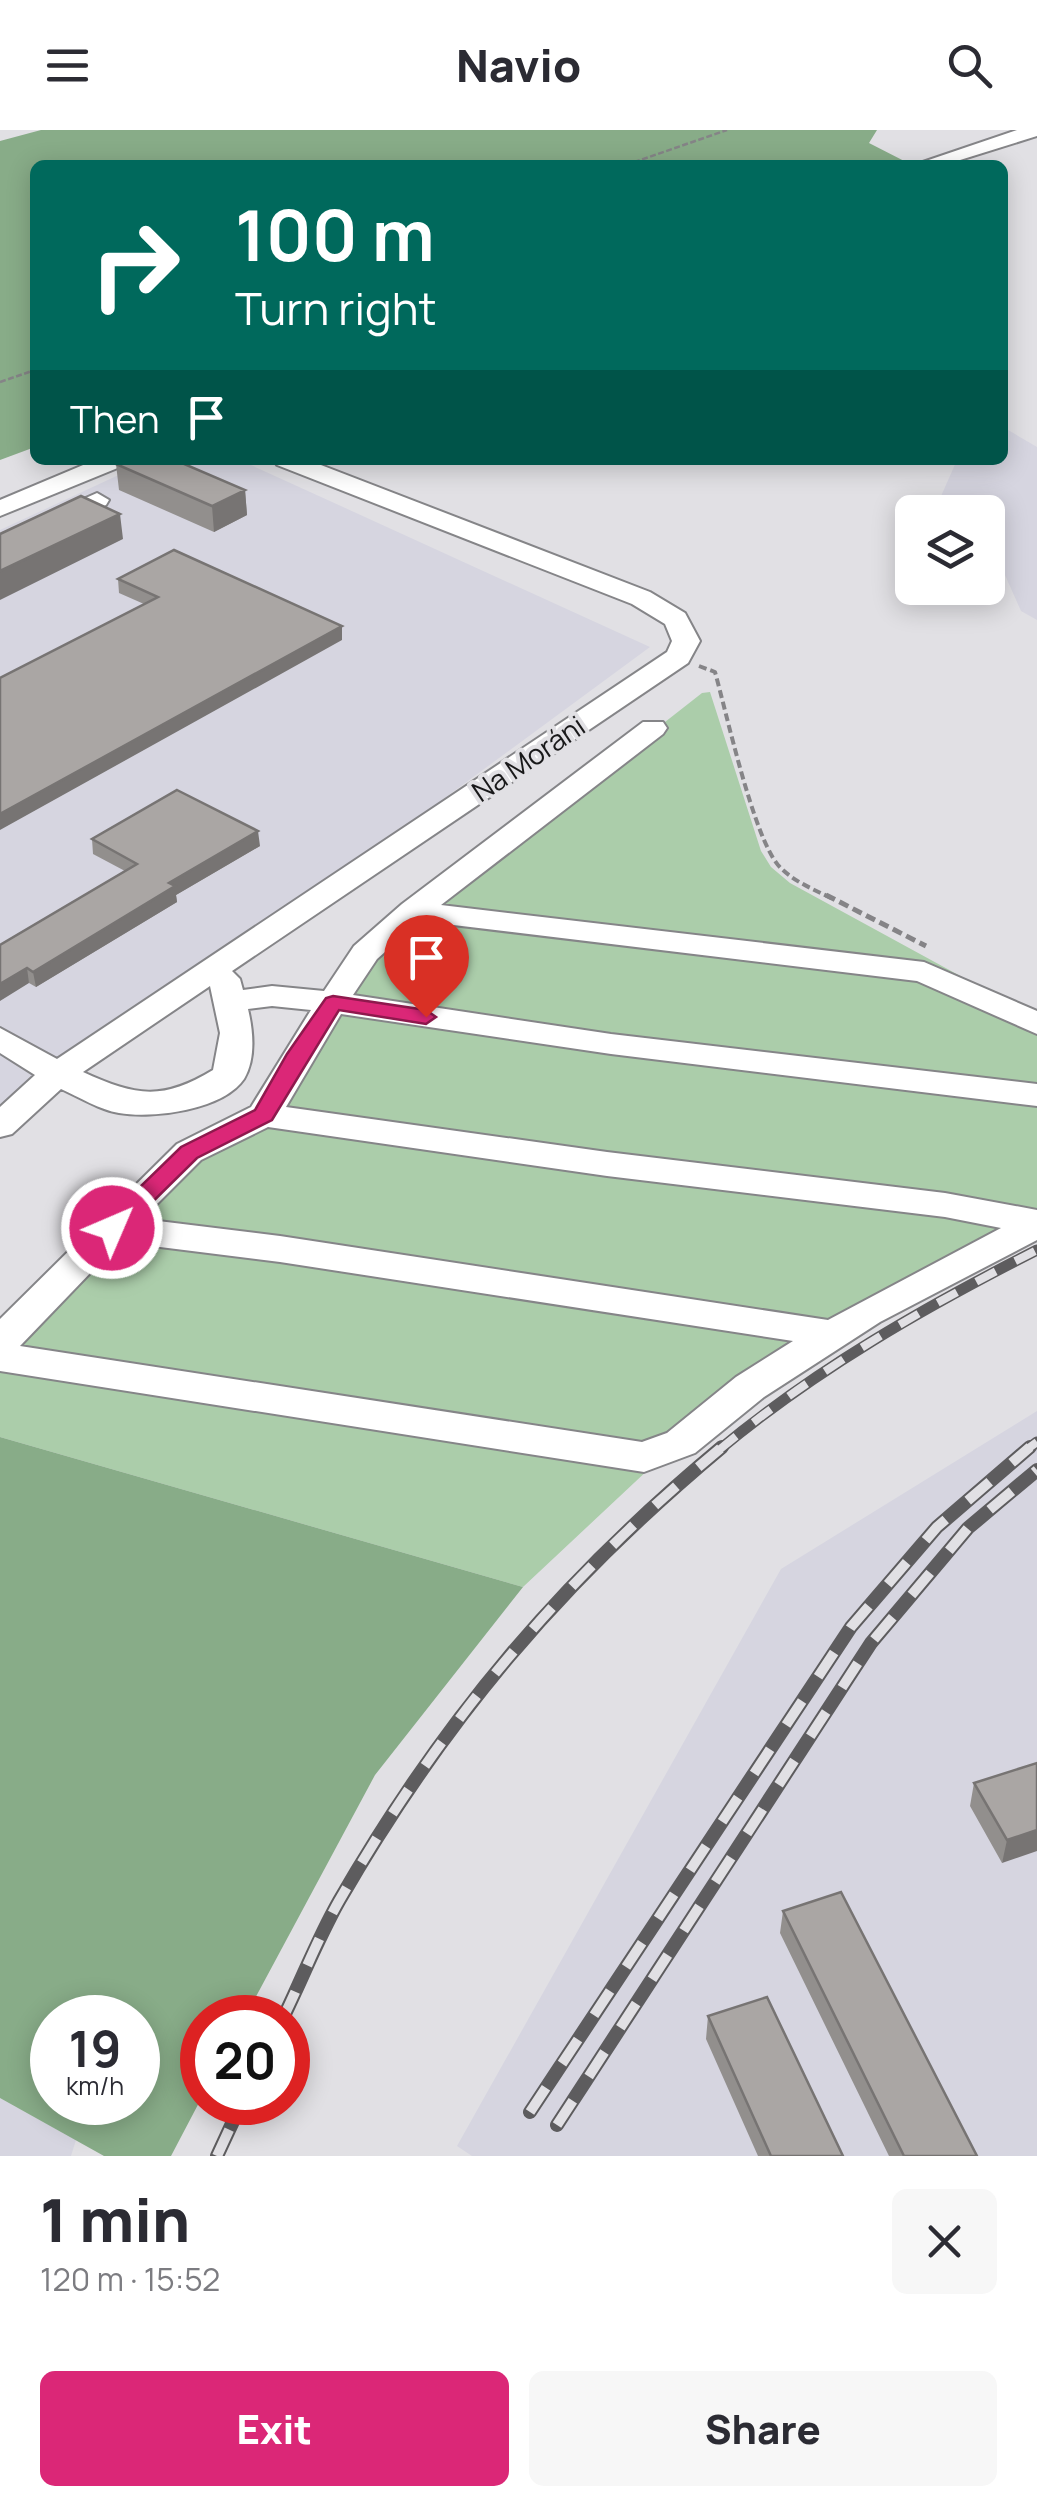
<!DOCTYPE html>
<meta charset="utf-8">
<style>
:root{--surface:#fff;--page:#f7f7f7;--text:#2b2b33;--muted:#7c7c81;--accent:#db2777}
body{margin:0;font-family:Manrope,sans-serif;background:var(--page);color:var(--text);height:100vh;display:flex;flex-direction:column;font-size:38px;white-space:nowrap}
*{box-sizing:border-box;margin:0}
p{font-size:32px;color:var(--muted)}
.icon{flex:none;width:55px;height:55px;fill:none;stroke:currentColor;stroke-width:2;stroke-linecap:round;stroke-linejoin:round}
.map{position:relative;height:2026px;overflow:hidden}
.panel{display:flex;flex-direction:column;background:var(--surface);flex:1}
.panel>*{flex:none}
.guide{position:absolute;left:30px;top:30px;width:978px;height:305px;border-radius:15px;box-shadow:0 5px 25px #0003;background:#00695c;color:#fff;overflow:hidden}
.controls{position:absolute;left:895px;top:365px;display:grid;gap:20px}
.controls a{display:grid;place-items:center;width:110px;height:110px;border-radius:15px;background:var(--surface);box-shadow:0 5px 25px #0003;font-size:50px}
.speed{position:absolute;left:30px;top:1865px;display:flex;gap:20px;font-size:50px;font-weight:700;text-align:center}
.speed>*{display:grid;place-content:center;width:130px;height:130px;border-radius:50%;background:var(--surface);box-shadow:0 5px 25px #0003;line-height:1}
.speed small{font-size:25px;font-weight:400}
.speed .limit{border:15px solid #d22;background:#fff;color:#111}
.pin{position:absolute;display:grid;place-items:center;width:85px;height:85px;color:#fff;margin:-102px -42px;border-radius:50% 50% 50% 0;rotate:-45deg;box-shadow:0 0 10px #0007}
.pin .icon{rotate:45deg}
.me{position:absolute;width:110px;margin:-55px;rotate:45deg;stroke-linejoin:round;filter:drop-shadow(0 0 8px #0008)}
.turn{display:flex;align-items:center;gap:35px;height:210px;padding:0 40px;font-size:45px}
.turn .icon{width:130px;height:130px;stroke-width:2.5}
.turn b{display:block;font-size:70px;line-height:85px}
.then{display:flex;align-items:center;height:95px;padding:0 40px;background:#0003;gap:20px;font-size:38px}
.round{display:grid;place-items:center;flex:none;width:105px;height:105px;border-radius:15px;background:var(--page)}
.head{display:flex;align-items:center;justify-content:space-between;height:170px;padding:0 40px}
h1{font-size:60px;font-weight:800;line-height:75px}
.primary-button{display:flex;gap:20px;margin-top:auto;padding:20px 40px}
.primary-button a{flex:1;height:115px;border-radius:15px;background:var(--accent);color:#fff;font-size:40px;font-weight:800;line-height:115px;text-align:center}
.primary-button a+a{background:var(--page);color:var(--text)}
header{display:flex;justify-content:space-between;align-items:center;height:130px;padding:0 40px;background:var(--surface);font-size:45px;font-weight:800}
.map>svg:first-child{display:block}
.built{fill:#d6d5e0}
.green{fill:#abcdaa}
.forest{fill:#88ac88;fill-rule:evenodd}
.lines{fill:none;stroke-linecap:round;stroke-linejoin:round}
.minor-casing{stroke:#858588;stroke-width:4}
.path-far2{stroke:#858487;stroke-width:2.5;stroke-dasharray:6 2.5;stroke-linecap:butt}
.path-far1{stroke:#858487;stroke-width:4;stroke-dasharray:8 4;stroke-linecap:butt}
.path{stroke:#858487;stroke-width:5;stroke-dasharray:10 5;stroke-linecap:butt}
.minor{fill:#fff;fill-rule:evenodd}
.rail-far1-casing{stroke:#5d5c5e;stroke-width:11}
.rail-casing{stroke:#5d5c5e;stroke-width:14}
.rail-far1{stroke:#e1e0e4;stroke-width:8;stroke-dasharray:22;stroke-linecap:butt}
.rail{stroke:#e1e0e4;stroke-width:10;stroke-dasharray:29;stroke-linecap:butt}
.wall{fill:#928f8d}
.shaded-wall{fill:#777473}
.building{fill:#aaa6a4;stroke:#777473;stroke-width:2.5}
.route{fill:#db2777;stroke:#8e194d;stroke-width:2.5}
.labels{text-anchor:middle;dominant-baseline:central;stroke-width:8;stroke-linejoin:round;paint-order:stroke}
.street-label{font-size:28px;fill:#181819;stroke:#e1e0e4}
</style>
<header><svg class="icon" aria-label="menu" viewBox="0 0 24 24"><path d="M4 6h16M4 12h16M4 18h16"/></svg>Navio<svg class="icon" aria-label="search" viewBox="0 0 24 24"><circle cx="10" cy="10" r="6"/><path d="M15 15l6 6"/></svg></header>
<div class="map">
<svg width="1037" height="2026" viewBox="0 0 1037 2026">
<rect width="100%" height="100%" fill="#e1e0e4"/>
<path class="built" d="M1003,297L1037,317V490L1021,481L988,407V382H934L957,330H1002Z
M151,330H240L650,517L0,995V400Z
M1037,1281V2026H472L457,2016L781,1439Z
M0,1968L76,2010L71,2026H0Z"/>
<path class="green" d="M710,562L761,721L771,737L790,753L1037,888V1089L698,1293L523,1457L0,1307V1221L192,1029L275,983L373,821L702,563Z"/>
<path class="forest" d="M41,0H877L869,13L912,35H35V317L0,330V11Z
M0,1307L523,1457L375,1645L245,1887L202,1888V1967L171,2026H104L0,1968ZM52,1888H138V1972H52Z"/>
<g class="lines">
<g class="minor-casing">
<path id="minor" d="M1017,0H1037V6L944,35H914Z
M95,330H128L125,335L0,386V370Z
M274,330H308L650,462L685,483L700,511L688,533L232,841L240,849L243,860L272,856L324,861L354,816L402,774L643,592H663L667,598L663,604L441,775L924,832L1037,881V904L917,851L420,791L377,829L353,865L611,904L1037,954V976L611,924L341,884L286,977L607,1022L945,1063L1037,1080V1110L880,1192L764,1267L695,1323L644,1342L0,1241V1189L177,1014L251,977L311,880L272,876L248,879C253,900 256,929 244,949C223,980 153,989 119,983C100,980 79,967 61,959L12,1004L0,1007V977L35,945L0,923V898L57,929L667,522L672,511L665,494L632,474L277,335ZM210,856L220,903L213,940C162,971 136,966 83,942ZM268,997L607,1046L945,1087L1001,1098L828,1190L280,1106L142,1089L201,1030ZM120,1112L280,1132L793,1211L736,1247L667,1303L642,1312L20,1216Z
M97,363L109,370L106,375L0,424V406Z"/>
</g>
<path class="path-far2" d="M626,35L727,0
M0,252L35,240"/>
<path class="path-far1" d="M699,536L715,542C727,585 753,705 778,735C792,751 813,759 831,768"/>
<path class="path" d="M826,765L926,816"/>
<use href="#minor" class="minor"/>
<g class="rail-far1-casing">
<path id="rail-far1" d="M719,1320C816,1239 925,1177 1037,1120
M1026,1320L1037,1312"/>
</g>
<g class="rail-casing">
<path id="rail" d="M283,1888C302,1849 318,1808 339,1771C444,1589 561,1451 722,1317
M530,1982L851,1497L937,1397L1030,1317
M557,1995L871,1513L968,1398L1037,1340
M217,2026L242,1972"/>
</g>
<use href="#rail-far1" class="rail-far1"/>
<use href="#rail" class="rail"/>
</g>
<path class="wall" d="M116,334L245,360L247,385L214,402L119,360Z
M118,449L342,496V510L144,474L119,463Z
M92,709L260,716L176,765L177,772L36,857L29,853L0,815L125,741L93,724Z
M1037,1633L1002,1733L970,1676L974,1653Z
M783,1781L977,2026H889L780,1803Z
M708,1886L843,2026H758L706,1909Z"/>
<path class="shaded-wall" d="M245,360L247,385L214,402L212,376Z
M120,384L123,409L0,470V441Z
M342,496V510L0,700V684Z
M258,701L260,716L176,765L177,772L36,857L33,842L169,753Z
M27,838L29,853L0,871V854Z
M1037,1700V1721L1002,1733L1007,1710Z"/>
<path class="building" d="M126,330H175L245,360L212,376L116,334Z
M81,366L120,384L0,441V404Z
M174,420L342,496L0,684V548L158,467L118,449Z
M177,660L258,701L169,753L175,756L33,842L27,838L0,854V815L137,734L92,709Z
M1037,1633V1700L1007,1710L974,1653Z
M841,1762L977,2026H904L783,1781Z
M767,1867L843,2026H771L708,1886Z"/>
<path class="route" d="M333,866L426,880L436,887L426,894L339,880L272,990L197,1028L120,1104H103L100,1098L103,1093L181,1017L255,980L287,924L326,868Z"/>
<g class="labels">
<g class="street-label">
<text transform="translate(528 628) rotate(-34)">Na Moráni</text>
</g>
</g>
</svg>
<div class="controls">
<a><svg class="icon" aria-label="layers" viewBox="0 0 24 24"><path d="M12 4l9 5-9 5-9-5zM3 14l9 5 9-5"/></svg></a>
</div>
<div class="speed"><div>19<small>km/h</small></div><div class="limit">20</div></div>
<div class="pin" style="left:426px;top:887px;background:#d93025"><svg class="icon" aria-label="arrive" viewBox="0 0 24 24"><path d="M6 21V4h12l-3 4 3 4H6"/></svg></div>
<svg class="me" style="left:112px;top:1098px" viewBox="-20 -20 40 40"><circle r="17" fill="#db2777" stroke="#fff" stroke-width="3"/><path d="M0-11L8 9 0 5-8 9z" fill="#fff"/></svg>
<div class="guide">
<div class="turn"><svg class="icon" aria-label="right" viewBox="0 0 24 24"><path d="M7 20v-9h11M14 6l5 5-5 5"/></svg><div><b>100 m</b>Turn right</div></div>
<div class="then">Then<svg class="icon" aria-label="arrive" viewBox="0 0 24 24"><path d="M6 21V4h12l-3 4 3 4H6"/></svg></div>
</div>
</div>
<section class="panel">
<div class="head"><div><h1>1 min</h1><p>120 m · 15:52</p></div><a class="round"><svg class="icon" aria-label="close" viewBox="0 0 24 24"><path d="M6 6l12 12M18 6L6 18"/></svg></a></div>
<div class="primary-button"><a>Exit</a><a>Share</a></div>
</section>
